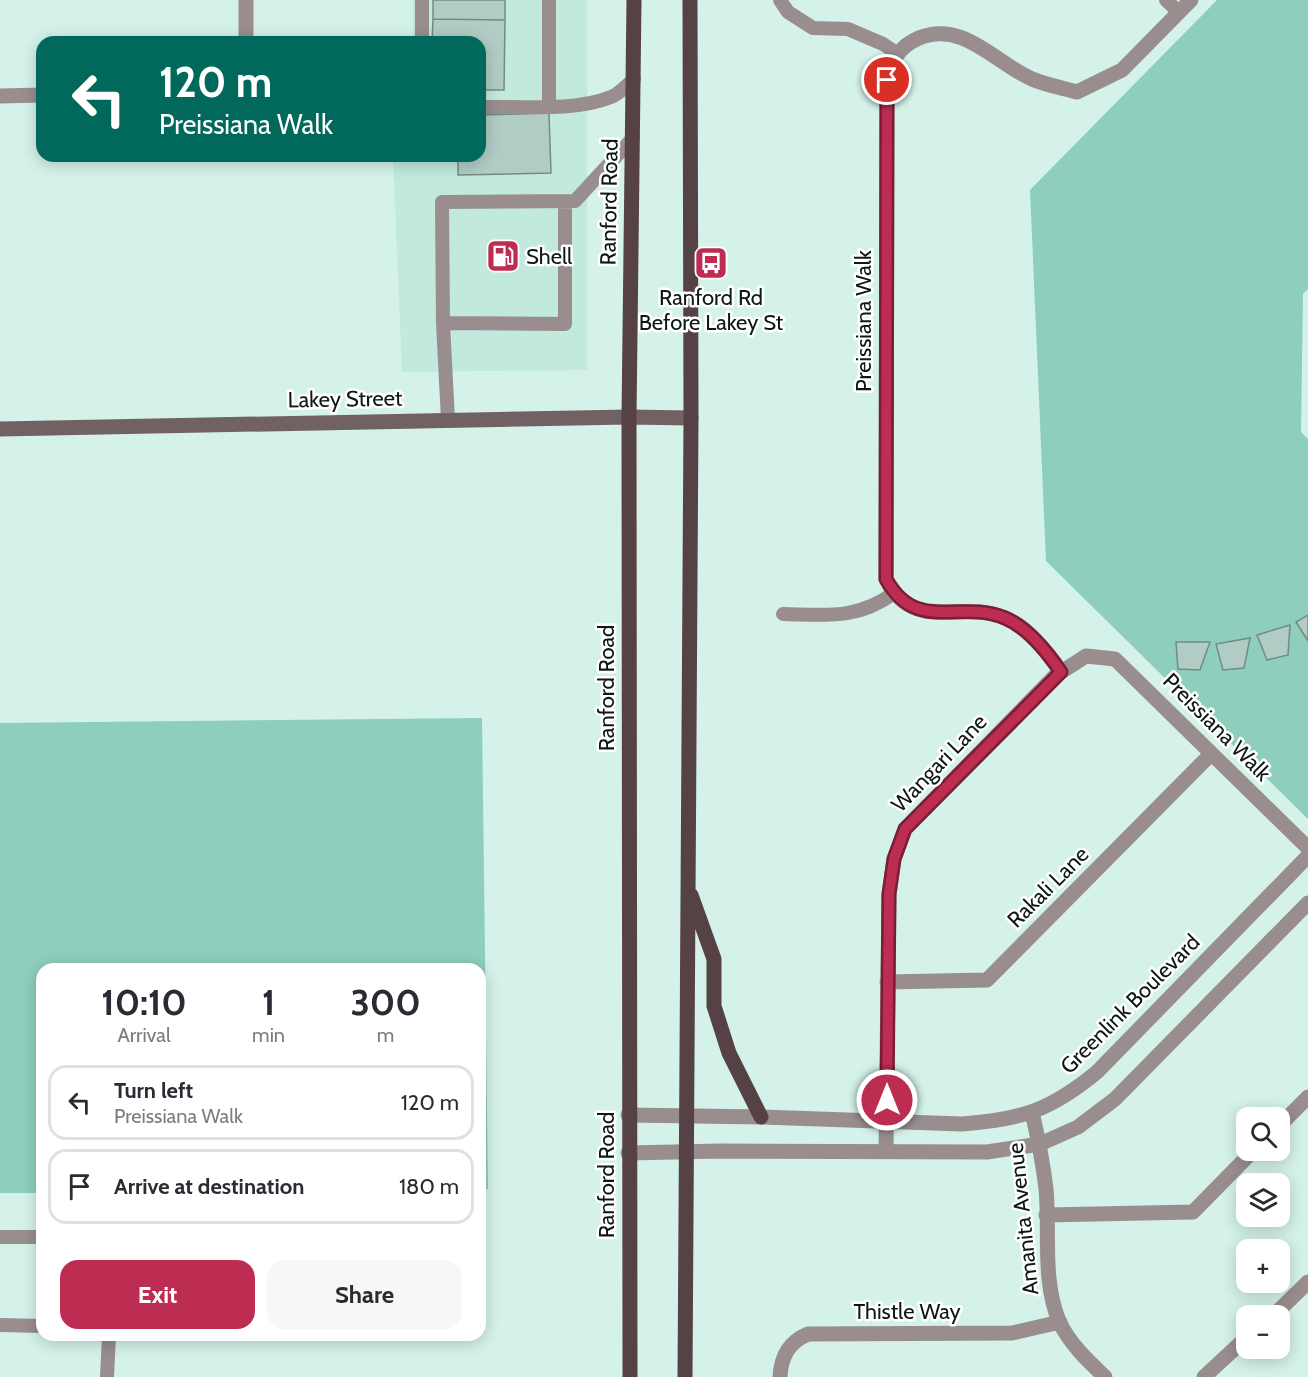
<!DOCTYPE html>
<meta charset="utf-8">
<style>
:root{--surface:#fff;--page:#f7f7f7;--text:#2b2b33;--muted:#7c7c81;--line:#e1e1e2;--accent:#bd2d51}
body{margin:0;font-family:Cabin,sans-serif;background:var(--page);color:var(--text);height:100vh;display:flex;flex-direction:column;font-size:22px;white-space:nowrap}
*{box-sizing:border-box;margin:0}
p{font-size:20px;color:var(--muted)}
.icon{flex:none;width:33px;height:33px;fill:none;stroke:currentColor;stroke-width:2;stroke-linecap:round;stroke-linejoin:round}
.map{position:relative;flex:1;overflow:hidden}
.details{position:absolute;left:36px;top:963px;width:450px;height:378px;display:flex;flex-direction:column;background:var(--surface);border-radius:18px;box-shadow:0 3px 15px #0003}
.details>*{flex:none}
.top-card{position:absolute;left:36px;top:36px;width:450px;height:126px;border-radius:18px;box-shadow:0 3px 15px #0003;background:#00695c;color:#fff;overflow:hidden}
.fabs{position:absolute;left:1236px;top:1107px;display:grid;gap:12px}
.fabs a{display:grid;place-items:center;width:54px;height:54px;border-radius:12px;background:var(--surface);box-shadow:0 3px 15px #0003;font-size:30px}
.pin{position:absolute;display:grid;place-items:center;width:51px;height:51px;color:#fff;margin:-26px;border:3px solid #fff;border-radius:50%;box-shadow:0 2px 6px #0007}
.me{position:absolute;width:66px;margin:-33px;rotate:0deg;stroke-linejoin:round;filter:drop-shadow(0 0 4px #0008)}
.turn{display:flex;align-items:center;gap:21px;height:126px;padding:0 24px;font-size:27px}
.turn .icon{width:78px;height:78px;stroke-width:2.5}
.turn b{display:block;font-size:42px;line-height:51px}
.eta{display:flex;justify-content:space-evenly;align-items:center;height:102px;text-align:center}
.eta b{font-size:36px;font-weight:800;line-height:42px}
.cta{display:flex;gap:12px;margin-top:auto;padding:12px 24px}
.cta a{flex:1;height:69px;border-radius:18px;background:var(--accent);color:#fff;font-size:24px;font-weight:800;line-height:69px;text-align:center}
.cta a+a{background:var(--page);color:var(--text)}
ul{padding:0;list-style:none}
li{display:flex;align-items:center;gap:18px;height:75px;margin:0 12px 9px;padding:0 12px;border:3px solid var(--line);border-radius:18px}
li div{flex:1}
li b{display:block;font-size:22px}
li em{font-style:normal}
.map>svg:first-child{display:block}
.built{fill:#c2e9de}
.green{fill:#8dcebd}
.building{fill:#b0ccc4;stroke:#718c84;stroke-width:1.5}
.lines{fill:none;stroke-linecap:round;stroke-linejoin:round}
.lane{stroke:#998d8e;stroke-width:14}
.street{stroke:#998d8e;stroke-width:15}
.secondary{stroke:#726162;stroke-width:15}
.primary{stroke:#564244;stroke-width:15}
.route-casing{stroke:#7b1d35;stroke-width:15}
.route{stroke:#bd2d51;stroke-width:10}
.labels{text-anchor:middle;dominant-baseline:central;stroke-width:5;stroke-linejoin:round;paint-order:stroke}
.street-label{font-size:22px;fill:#0d1815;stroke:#fff}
.poi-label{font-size:22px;fill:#0d1815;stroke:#fff;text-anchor:start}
</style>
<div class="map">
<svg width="1308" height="1377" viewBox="0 0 1308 1377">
<rect width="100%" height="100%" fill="#d4f2ea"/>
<path class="built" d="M413,0H587V370L402,372L393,156H480V42H413Z"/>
<path class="green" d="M1217,0H1308V289L1303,294L1301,432L1308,439V819L1046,561L1030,190Z
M482,718L488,1189H480V969H42V1193H0V723Z"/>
<path class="building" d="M433,0H505V20L433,19Z
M433,19L505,20L504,90H480V42H432Z
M549,113L551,173L458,175V156H480V115Z
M1308,615V641L1296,622Z
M1290,625L1288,655L1267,660L1257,635Z
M1250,638L1244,668L1223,670L1216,644Z
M1176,642H1210L1200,670L1178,669Z"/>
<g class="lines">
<path class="lane" d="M549,0V106
M780,0L788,12L813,28L848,29L883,44L898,54
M1166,0L1179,12
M422,42V0
M480,107C520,106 574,112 611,97C619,94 627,85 634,79
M443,323L565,324V201
M448,420L443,323L442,202L575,201L633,138
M783,614C826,615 857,620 894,593
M0,1237H42
M0,1325L42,1326
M107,1377L109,1335"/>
<path class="street" d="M246,42V0
M0,96L42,95
M1061,672C1048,653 1027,627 1005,618C961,599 915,635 886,579L887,80C891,60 900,46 919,38C963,20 995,63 1032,79C1046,85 1063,88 1077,92L1122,70L1191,0
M887,982L987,980L1211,754
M1032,1112C1038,1138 1043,1163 1046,1189C1050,1232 1042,1280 1059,1321C1069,1343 1088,1361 1105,1377
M628,1115L761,1117L962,1124C1021,1120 1051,1110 1097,1072L1308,856
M1280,1125L1308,1097
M886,1151L889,894L894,859L905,829L1055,676L1086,656L1115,659L1308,848
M628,1153L721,1151L987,1152L1040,1144L1078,1127L1115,1099L1308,903
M1046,1215L1193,1212L1254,1150
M1273,1316L1308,1282
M780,1377C781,1356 789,1342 808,1334L1012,1333L1060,1322
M1204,1377L1246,1338"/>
<path class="secondary" d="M0,429L629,417L691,418"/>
<path class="primary" d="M691,895L714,959V1006L729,1053L761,1117
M630,1377L629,417L634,0
M685,1377L691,418L690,0"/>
</g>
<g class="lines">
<g class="route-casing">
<path id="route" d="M887,1100L889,894L894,859L905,829L1061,672C1048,653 1027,627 1005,618C960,599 916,634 886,579L887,80"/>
</g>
<use href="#route" class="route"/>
</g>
<defs>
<g id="fuel-square" transform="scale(1.725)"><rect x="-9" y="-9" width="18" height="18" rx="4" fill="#bd2d51" stroke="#fff"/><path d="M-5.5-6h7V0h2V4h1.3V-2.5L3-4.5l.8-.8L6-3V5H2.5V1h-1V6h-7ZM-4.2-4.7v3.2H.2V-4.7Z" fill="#fff"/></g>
<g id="bus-square" transform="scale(1.725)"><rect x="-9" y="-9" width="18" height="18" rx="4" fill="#bd2d51" stroke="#fff"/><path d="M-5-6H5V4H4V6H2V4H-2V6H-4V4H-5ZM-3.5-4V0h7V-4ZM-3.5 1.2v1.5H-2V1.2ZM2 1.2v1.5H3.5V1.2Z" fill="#fff"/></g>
</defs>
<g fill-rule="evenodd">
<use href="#fuel-square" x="503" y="256"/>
<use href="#bus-square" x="711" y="263"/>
</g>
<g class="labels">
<g class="street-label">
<text transform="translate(609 202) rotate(-89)">Ranford Road</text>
<text transform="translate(863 321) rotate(-90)">Preissiana Walk</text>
<text transform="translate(345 399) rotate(-1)">Lakey Street</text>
<text transform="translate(606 688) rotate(-90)">Ranford Road</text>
<text transform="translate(1217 727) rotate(45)">Preissiana Walk</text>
<text transform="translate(939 763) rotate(-46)">Wangari Lane</text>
<text transform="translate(1048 887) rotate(-45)">Rakali Lane</text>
<text transform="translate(1130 1004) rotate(-45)">Greenlink Boulevard</text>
<text transform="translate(606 1175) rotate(-90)">Ranford Road</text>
<text transform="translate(1023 1219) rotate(-96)">Amanita Avenue</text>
<text x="907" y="1311">Thistle Way</text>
</g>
<g class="poi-label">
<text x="526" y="256">Shell</text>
<text x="711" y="297" text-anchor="middle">Ranford Rd<tspan x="711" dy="25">Before Lakey St</tspan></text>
</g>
</g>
</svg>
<div class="fabs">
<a><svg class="icon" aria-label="search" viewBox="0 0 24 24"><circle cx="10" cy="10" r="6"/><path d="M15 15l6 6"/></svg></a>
<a><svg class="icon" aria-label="layers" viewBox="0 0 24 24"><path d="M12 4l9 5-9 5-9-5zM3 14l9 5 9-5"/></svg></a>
<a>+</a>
<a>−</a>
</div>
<div class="pin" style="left:887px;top:80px;background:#d93025"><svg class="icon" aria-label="arrive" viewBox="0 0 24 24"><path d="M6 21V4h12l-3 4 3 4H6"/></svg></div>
<svg class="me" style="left:887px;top:1100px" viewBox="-20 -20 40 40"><circle r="17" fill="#bd2d51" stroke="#fff" stroke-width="3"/><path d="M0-11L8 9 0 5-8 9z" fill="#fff"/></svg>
<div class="top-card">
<div class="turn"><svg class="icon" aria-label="left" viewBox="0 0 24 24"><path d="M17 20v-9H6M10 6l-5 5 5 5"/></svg><div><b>120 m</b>Preissiana Walk</div></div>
</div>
<section class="details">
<div class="eta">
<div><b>10:10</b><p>Arrival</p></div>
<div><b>1</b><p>min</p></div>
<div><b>300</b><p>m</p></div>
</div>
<ul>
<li><svg class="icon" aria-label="left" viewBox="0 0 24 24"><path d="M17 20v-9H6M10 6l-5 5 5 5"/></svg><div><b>Turn left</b><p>Preissiana Walk</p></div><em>120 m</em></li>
<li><svg class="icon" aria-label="arrive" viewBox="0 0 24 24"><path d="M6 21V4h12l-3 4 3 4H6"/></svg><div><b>Arrive at destination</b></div><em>180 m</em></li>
</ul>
<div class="cta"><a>Exit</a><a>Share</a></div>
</section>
</div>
